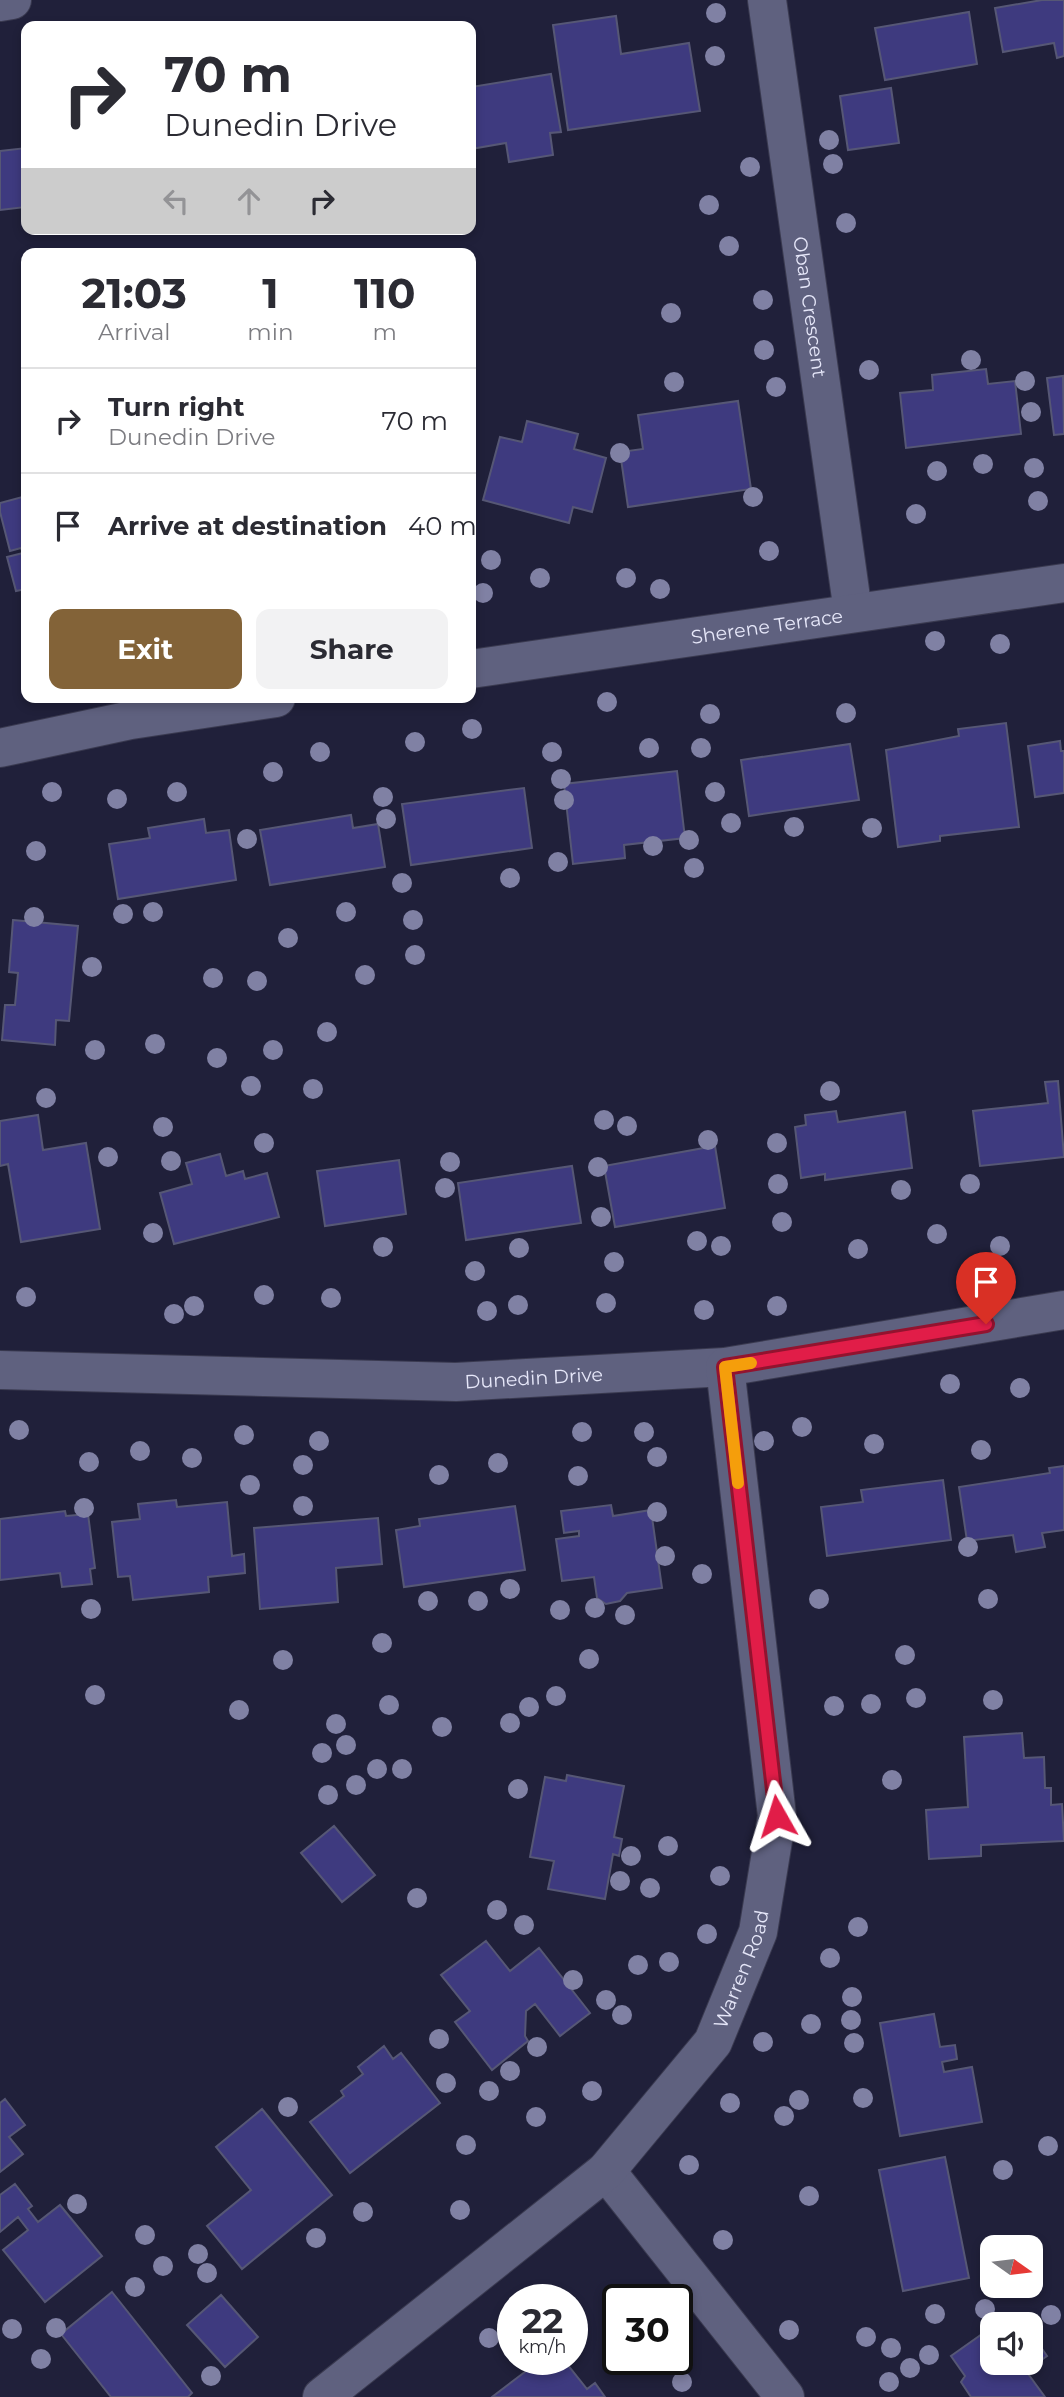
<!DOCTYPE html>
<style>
:root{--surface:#fff;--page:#f2f2f3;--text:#2b2b33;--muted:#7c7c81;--line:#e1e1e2;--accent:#836338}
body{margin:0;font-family:Montserrat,sans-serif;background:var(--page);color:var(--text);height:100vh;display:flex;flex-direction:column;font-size:26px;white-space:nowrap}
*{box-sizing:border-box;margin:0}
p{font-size:23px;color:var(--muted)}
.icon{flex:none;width:38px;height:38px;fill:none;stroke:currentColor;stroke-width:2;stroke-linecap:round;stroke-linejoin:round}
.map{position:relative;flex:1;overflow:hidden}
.panel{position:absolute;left:21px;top:248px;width:455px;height:455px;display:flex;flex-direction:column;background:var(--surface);border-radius:14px;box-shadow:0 4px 10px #0003}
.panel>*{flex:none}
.banner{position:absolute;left:21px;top:21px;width:455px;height:214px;border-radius:14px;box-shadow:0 4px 10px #0003;background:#fff;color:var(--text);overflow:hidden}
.needle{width:46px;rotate:104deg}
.fabs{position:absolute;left:980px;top:2235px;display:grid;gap:14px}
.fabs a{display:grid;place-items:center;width:63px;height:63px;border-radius:14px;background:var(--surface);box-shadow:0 4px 10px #0003;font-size:35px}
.speed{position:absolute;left:497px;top:2284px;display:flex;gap:14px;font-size:35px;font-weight:700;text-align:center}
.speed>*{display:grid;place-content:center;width:91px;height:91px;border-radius:50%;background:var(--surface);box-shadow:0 4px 10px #0003;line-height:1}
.speed small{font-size:18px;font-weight:400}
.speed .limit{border:4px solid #111;border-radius:10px;background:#fff;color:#111}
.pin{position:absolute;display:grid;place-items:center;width:60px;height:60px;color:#fff;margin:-72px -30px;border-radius:50% 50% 50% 0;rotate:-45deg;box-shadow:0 0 7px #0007}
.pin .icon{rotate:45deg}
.me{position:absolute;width:77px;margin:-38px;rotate:354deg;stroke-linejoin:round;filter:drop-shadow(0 0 5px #0008)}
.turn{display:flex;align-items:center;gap:24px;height:147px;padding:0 28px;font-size:32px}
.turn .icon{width:91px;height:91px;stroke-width:2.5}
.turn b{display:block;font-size:49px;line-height:60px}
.lanes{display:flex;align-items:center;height:66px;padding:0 28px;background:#0003;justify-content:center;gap:35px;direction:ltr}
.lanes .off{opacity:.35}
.eta{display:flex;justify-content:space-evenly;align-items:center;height:119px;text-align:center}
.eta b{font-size:42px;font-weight:700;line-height:49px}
.button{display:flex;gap:14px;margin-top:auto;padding:14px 28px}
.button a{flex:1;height:80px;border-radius:14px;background:var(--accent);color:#fff;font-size:28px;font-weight:700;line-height:80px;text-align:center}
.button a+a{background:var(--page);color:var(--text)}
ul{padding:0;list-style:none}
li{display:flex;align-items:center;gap:21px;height:105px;padding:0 28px;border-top:2px solid var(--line)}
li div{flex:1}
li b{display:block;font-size:26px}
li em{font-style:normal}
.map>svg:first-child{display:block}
.building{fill:#3e3a7f;stroke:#565775;stroke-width:2}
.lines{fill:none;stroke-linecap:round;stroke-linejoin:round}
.minor-casing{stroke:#3a3a50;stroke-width:40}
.minor{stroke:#5f617f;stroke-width:38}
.tree{fill:#8081a4}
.route-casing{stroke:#92132f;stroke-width:18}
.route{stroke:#e11d48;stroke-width:12}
.slow{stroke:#f59e0b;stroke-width:12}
.labels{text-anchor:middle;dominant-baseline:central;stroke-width:7;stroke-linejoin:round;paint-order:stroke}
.street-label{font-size:19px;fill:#e6e7f9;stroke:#17162f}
</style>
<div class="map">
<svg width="1064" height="2397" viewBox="0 0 1064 2397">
<rect width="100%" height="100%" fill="#20203a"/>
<path class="building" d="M1042,0H1064V56L1057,58L1054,43L1003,52L995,8Z
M969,12L977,64L885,80L875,28Z
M616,16L621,54L689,43L700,111L568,130L553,25Z
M551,74L561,132L550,133L553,155L509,162L506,143L471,149V87Z
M891,88L899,143L848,150L840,96Z
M26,148V218L25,207L0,210V151Z
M986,369L988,384L1015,381L1021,434L906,448L900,393L933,390L932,375Z
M1063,376L1064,434L1054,435L1047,378Z
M738,401L751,489L628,507L620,452L643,449L638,415Z
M527,421L578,434L574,449L606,458L592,512L573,507L569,523L483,500L500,437L522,442Z
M26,496V589L16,591L7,557L23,553L21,548L10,551L0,512V503Z
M1006,723L1019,827L940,836V841L898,847L886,750L959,736L958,729Z
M1060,741L1061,751H1064V793L1035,797L1028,746Z
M850,744L859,800L749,816L741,760Z
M677,771L685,838L624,845L625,858L573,864L564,784Z
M524,788L532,848L411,865L402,804Z
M351,815L353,828L378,824L385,867L270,885L260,830Z
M204,819L206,833L229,830L236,880L118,899L109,844L150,838L148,828Z
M13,920L78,926L69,1021L56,1020L55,1045L2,1040L5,1005H15L18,973L9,972Z
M1058,1081L1064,1157L980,1166L973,1111L1048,1103L1045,1082Z
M836,1111L838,1122L905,1112L912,1168L825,1180V1174L801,1178L795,1127L806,1125L805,1115Z
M38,1115L43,1150L86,1143L100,1229L21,1242L8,1164L0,1166V1121Z
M715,1146L725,1208L615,1227L604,1166Z
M220,1154L226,1176L243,1171L245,1179L267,1173L279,1217L174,1244L160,1193L192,1184L186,1163Z
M399,1160L406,1214L325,1226L317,1171Z
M572,1166L581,1223L466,1240L458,1183Z
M1064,1466V1530L1042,1533L1045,1547L1016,1552L1013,1535L967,1541L959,1487L1050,1473L1049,1468Z
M943,1480L951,1540L827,1556L821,1507L863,1502L861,1490Z
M176,1500L177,1507L227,1502L232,1556L244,1554L245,1573L208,1577L209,1592L133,1600L130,1576L118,1577L112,1522L140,1519L138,1504Z
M611,1505L613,1516L651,1510L662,1588L627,1593L620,1601L606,1604L597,1598L594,1577L562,1581L556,1539L579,1536V1531L564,1533L561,1511Z
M515,1506L525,1570L404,1587L396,1530L420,1526L419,1519Z
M65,1511L66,1516L88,1514L95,1568L90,1569L92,1584L62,1587L60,1573L0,1580V1519Z
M378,1518L382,1564L336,1568L338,1602L260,1609L254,1528Z
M1022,1733L1024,1758L1044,1757L1045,1788H1051V1805L1062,1804L1064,1841L981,1845V1856L929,1859L926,1810L968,1807L964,1737Z
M567,1775L624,1786L614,1837L622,1839L619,1856L613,1854L605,1899L548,1889L554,1861L530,1857L545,1777L566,1781Z
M334,1826L375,1875L342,1902L301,1853Z
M486,1941L510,1971L539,1948L590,2013L560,2036L535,2004L526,2011L525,2036L528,2041L492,2070L455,2022L470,2011L441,1975Z
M934,2014L940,2047L955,2045L957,2059L942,2062L944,2072L972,2067L982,2122L900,2136L880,2023Z
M384,2046L393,2059L401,2053L440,2103L350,2173L310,2122L344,2096L341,2091L363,2074L358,2067Z
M5,2099L25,2125L9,2137L23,2154L0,2172V2103Z
M262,2109L332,2195L242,2269L207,2226L251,2190L216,2147Z
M945,2157L969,2278L903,2291L879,2170Z
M15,2184L32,2206L28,2209L38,2222L60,2205L102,2256L45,2302L3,2250L28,2230L18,2217L0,2232V2195Z
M112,2292L192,2393L188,2397H111L61,2334Z
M221,2295L258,2337L225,2367L187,2325Z
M992,2327V2362H1031V2333L1047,2356L1026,2371L1045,2397H971L961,2382L965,2376L951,2356Z
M542,2359H563L587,2389L595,2383L605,2397H492Z"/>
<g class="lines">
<g class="minor-casing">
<g id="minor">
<path id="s1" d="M767,0L853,612"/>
<path d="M0,2L12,0"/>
<path id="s2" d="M471,669L1064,583"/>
<path d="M0,748L131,720L276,698"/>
<path id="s3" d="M0,1370L456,1382L725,1367L1064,1310"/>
<path d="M606,2171L785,2397"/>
<path id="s4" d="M322,2397L606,2171L713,2042L758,1932L777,1816L725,1367"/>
</g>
</g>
<use href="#minor" class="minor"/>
</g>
<g class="tree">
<circle cx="716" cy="13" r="10"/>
<circle cx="715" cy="56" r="10"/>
<circle cx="829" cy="140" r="10"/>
<circle cx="833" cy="164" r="10"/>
<circle cx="750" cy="167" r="10"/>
<circle cx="709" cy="205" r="10"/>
<circle cx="846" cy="223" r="10"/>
<circle cx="729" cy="246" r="10"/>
<circle cx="763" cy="300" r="10"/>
<circle cx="671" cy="313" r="10"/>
<circle cx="764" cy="350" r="10"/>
<circle cx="971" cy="360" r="10"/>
<circle cx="869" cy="370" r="10"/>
<circle cx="1025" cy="381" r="10"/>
<circle cx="674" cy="382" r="10"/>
<circle cx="776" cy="387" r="10"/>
<circle cx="1031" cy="412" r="10"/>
<circle cx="620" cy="453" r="10"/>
<circle cx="983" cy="464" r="10"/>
<circle cx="1034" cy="468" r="10"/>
<circle cx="937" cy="471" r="10"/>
<circle cx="753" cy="497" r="10"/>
<circle cx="1038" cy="501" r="10"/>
<circle cx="916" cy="514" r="10"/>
<circle cx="769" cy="551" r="10"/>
<circle cx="491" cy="560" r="10"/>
<circle cx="540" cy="578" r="10"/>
<circle cx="626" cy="578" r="10"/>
<circle cx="660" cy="589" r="10"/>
<circle cx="483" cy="593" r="10"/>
<circle cx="935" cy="641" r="10"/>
<circle cx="1000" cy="644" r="10"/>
<circle cx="607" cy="702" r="10"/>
<circle cx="846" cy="713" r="10"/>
<circle cx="710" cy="714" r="10"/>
<circle cx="472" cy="729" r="10"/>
<circle cx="415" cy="742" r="10"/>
<circle cx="649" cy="748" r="10"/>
<circle cx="701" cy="748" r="10"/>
<circle cx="320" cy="752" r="10"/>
<circle cx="552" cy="752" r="10"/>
<circle cx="273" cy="772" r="10"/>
<circle cx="561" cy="779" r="10"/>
<circle cx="52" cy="792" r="10"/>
<circle cx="177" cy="792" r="10"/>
<circle cx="715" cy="792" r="10"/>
<circle cx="383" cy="797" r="10"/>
<circle cx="117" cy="799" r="10"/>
<circle cx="564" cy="800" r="10"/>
<circle cx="386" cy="819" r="10"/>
<circle cx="731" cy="823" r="10"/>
<circle cx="794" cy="827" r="10"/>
<circle cx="872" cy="828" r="10"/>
<circle cx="247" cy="839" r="10"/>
<circle cx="689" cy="840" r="10"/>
<circle cx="653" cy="846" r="10"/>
<circle cx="36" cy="851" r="10"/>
<circle cx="558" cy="862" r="10"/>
<circle cx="694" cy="868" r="10"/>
<circle cx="510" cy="878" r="10"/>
<circle cx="402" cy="883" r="10"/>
<circle cx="153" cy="912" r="10"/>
<circle cx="346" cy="912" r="10"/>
<circle cx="123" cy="914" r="10"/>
<circle cx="34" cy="917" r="10"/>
<circle cx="413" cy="920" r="10"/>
<circle cx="288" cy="938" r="10"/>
<circle cx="415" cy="955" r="10"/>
<circle cx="92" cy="967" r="10"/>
<circle cx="365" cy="975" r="10"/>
<circle cx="213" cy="978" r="10"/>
<circle cx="257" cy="981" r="10"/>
<circle cx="327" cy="1032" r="10"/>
<circle cx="155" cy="1044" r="10"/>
<circle cx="95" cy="1050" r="10"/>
<circle cx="273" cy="1050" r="10"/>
<circle cx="217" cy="1058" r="10"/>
<circle cx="251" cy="1086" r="10"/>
<circle cx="313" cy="1089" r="10"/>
<circle cx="830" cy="1091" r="10"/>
<circle cx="46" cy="1098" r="10"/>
<circle cx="604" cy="1120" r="10"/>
<circle cx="627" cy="1126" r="10"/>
<circle cx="163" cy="1127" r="10"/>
<circle cx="708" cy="1140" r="10"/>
<circle cx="264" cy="1143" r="10"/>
<circle cx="777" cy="1143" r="10"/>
<circle cx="108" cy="1157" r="10"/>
<circle cx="171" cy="1161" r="10"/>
<circle cx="450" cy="1162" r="10"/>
<circle cx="598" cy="1167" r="10"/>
<circle cx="778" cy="1184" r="10"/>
<circle cx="970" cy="1184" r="10"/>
<circle cx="445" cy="1188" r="10"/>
<circle cx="901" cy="1190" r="10"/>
<circle cx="601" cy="1217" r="10"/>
<circle cx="782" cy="1222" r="10"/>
<circle cx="153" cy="1233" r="10"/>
<circle cx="937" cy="1234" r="10"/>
<circle cx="697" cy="1241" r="10"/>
<circle cx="721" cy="1246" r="10"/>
<circle cx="1000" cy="1246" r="10"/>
<circle cx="383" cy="1247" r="10"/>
<circle cx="519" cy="1248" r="10"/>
<circle cx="858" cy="1249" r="10"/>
<circle cx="614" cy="1262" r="10"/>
<circle cx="475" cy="1271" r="10"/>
<circle cx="264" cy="1295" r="10"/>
<circle cx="26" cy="1297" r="10"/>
<circle cx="331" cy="1298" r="10"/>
<circle cx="606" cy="1303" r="10"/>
<circle cx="518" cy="1305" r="10"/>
<circle cx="194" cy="1306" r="10"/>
<circle cx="777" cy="1306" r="10"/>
<circle cx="704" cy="1310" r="10"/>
<circle cx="487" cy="1311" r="10"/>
<circle cx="174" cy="1314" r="10"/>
<circle cx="950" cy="1384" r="10"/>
<circle cx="1020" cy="1388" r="10"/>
<circle cx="802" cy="1427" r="10"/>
<circle cx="19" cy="1430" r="10"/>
<circle cx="582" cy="1432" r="10"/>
<circle cx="644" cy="1432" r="10"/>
<circle cx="244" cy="1435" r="10"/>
<circle cx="319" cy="1441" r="10"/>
<circle cx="764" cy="1441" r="10"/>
<circle cx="874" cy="1444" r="10"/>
<circle cx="981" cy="1450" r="10"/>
<circle cx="140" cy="1451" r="10"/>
<circle cx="657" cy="1457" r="10"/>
<circle cx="192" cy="1458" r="10"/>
<circle cx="89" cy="1462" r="10"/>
<circle cx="498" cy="1463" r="10"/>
<circle cx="303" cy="1465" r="10"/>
<circle cx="439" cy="1475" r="10"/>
<circle cx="578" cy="1476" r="10"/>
<circle cx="250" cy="1485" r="10"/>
<circle cx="303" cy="1506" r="10"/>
<circle cx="84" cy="1508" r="10"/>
<circle cx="657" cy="1512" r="10"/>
<circle cx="968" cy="1547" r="10"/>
<circle cx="665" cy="1556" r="10"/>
<circle cx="702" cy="1574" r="10"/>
<circle cx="510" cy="1589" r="10"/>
<circle cx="819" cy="1599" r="10"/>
<circle cx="988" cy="1599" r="10"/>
<circle cx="428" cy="1601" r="10"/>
<circle cx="478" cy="1601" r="10"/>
<circle cx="595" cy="1608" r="10"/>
<circle cx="91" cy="1609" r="10"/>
<circle cx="560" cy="1610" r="10"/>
<circle cx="625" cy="1615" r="10"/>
<circle cx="382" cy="1643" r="10"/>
<circle cx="905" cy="1655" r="10"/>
<circle cx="589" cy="1659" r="10"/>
<circle cx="283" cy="1660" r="10"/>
<circle cx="95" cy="1695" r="10"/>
<circle cx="556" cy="1696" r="10"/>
<circle cx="916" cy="1698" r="10"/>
<circle cx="993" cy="1700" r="10"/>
<circle cx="871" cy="1704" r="10"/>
<circle cx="389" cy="1705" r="10"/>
<circle cx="834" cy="1706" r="10"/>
<circle cx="529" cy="1707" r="10"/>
<circle cx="239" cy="1710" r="10"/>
<circle cx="510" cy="1723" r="10"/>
<circle cx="336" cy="1724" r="10"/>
<circle cx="442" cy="1727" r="10"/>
<circle cx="346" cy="1745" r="10"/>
<circle cx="322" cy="1753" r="10"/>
<circle cx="377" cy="1769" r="10"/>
<circle cx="402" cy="1769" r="10"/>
<circle cx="892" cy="1780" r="10"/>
<circle cx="356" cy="1785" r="10"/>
<circle cx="518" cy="1789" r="10"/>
<circle cx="328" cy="1795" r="10"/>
<circle cx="668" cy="1846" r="10"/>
<circle cx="631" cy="1856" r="10"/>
<circle cx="720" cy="1876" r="10"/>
<circle cx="620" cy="1881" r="10"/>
<circle cx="650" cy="1888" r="10"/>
<circle cx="417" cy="1898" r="10"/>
<circle cx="497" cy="1910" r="10"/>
<circle cx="524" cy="1925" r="10"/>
<circle cx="858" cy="1927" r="10"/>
<circle cx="707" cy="1934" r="10"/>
<circle cx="830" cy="1958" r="10"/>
<circle cx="669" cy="1962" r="10"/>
<circle cx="638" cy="1965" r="10"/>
<circle cx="573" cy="1980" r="10"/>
<circle cx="852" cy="1997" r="10"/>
<circle cx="606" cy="2000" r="10"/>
<circle cx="622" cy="2015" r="10"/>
<circle cx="851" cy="2020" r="10"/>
<circle cx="811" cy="2024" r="10"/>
<circle cx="439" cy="2039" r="10"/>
<circle cx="763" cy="2042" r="10"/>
<circle cx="854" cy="2043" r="10"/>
<circle cx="537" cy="2047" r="10"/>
<circle cx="510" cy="2071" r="10"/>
<circle cx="446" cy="2083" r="10"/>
<circle cx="489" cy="2091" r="10"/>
<circle cx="592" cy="2091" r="10"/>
<circle cx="863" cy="2098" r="10"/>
<circle cx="799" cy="2100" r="10"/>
<circle cx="730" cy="2103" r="10"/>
<circle cx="288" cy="2107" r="10"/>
<circle cx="784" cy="2116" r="10"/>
<circle cx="536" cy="2117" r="10"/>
<circle cx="466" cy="2145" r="10"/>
<circle cx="1048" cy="2146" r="10"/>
<circle cx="689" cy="2165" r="10"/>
<circle cx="1003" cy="2170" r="10"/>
<circle cx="809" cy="2196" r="10"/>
<circle cx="77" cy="2204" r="10"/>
<circle cx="460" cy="2210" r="10"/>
<circle cx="363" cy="2212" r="10"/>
<circle cx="145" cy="2235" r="10"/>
<circle cx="316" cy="2238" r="10"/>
<circle cx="723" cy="2240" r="10"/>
<circle cx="198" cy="2254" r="10"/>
<circle cx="163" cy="2266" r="10"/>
<circle cx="207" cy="2273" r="10"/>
<circle cx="135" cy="2287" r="10"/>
<circle cx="985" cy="2309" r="10"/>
<circle cx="935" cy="2314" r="10"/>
<circle cx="1051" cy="2315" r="10"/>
<circle cx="56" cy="2328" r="10"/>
<circle cx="12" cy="2329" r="10"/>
<circle cx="789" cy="2330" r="10"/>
<circle cx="866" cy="2337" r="10"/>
<circle cx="489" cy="2338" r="10"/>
<circle cx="891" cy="2348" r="10"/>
<circle cx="929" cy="2355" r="10"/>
<circle cx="41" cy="2359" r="10"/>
<circle cx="910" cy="2368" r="10"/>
<circle cx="211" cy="2376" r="10"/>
<circle cx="682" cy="2382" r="10"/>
<circle cx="889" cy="2382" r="10"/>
</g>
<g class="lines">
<g class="route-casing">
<path id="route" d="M777,1816L725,1367L986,1324"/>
</g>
<use href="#route" class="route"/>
<path class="slow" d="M738,1483L725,1367L751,1363"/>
</g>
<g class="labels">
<g class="street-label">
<text stroke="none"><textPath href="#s1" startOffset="310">Oban Crescent</textPath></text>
<text stroke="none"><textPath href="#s2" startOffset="299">Sherene Terrace</textPath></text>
<text stroke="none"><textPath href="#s3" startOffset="534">Dunedin Drive</textPath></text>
<text stroke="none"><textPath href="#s4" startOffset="609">Warren Road</textPath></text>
</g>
</g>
</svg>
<div class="fabs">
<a><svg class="needle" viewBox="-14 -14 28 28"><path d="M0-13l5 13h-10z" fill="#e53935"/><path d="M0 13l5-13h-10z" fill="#7c7c81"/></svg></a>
<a><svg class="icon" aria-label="sound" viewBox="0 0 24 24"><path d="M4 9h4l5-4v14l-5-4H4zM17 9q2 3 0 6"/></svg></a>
</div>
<div class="speed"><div>22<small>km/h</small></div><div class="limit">30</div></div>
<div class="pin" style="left:986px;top:1324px;background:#d93025"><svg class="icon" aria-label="arrive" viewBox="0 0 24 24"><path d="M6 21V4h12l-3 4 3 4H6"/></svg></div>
<svg class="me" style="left:777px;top:1816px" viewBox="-20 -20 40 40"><path d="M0-17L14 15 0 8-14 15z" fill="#e11d48" stroke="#fff" stroke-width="4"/></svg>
<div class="banner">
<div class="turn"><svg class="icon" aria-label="right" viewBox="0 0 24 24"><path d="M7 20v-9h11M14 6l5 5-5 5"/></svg><div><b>70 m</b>Dunedin Drive</div></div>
<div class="lanes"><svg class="icon off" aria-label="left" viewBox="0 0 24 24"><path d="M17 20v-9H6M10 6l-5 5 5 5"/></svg><svg class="icon off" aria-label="ahead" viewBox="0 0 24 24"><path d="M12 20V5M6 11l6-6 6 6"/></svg><svg class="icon" aria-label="right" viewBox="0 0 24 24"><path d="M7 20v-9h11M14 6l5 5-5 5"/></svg></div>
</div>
<section class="panel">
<div class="eta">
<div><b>21:03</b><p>Arrival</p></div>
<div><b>1</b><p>min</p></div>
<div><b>110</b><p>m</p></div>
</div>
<ul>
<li><svg class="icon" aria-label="right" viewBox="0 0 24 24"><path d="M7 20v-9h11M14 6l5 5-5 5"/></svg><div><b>Turn right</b><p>Dunedin Drive</p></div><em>70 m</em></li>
<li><svg class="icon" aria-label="arrive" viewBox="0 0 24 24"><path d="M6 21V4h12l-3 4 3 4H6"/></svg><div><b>Arrive at destination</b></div><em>40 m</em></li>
</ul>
<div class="button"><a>Exit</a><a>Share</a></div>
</section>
</div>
